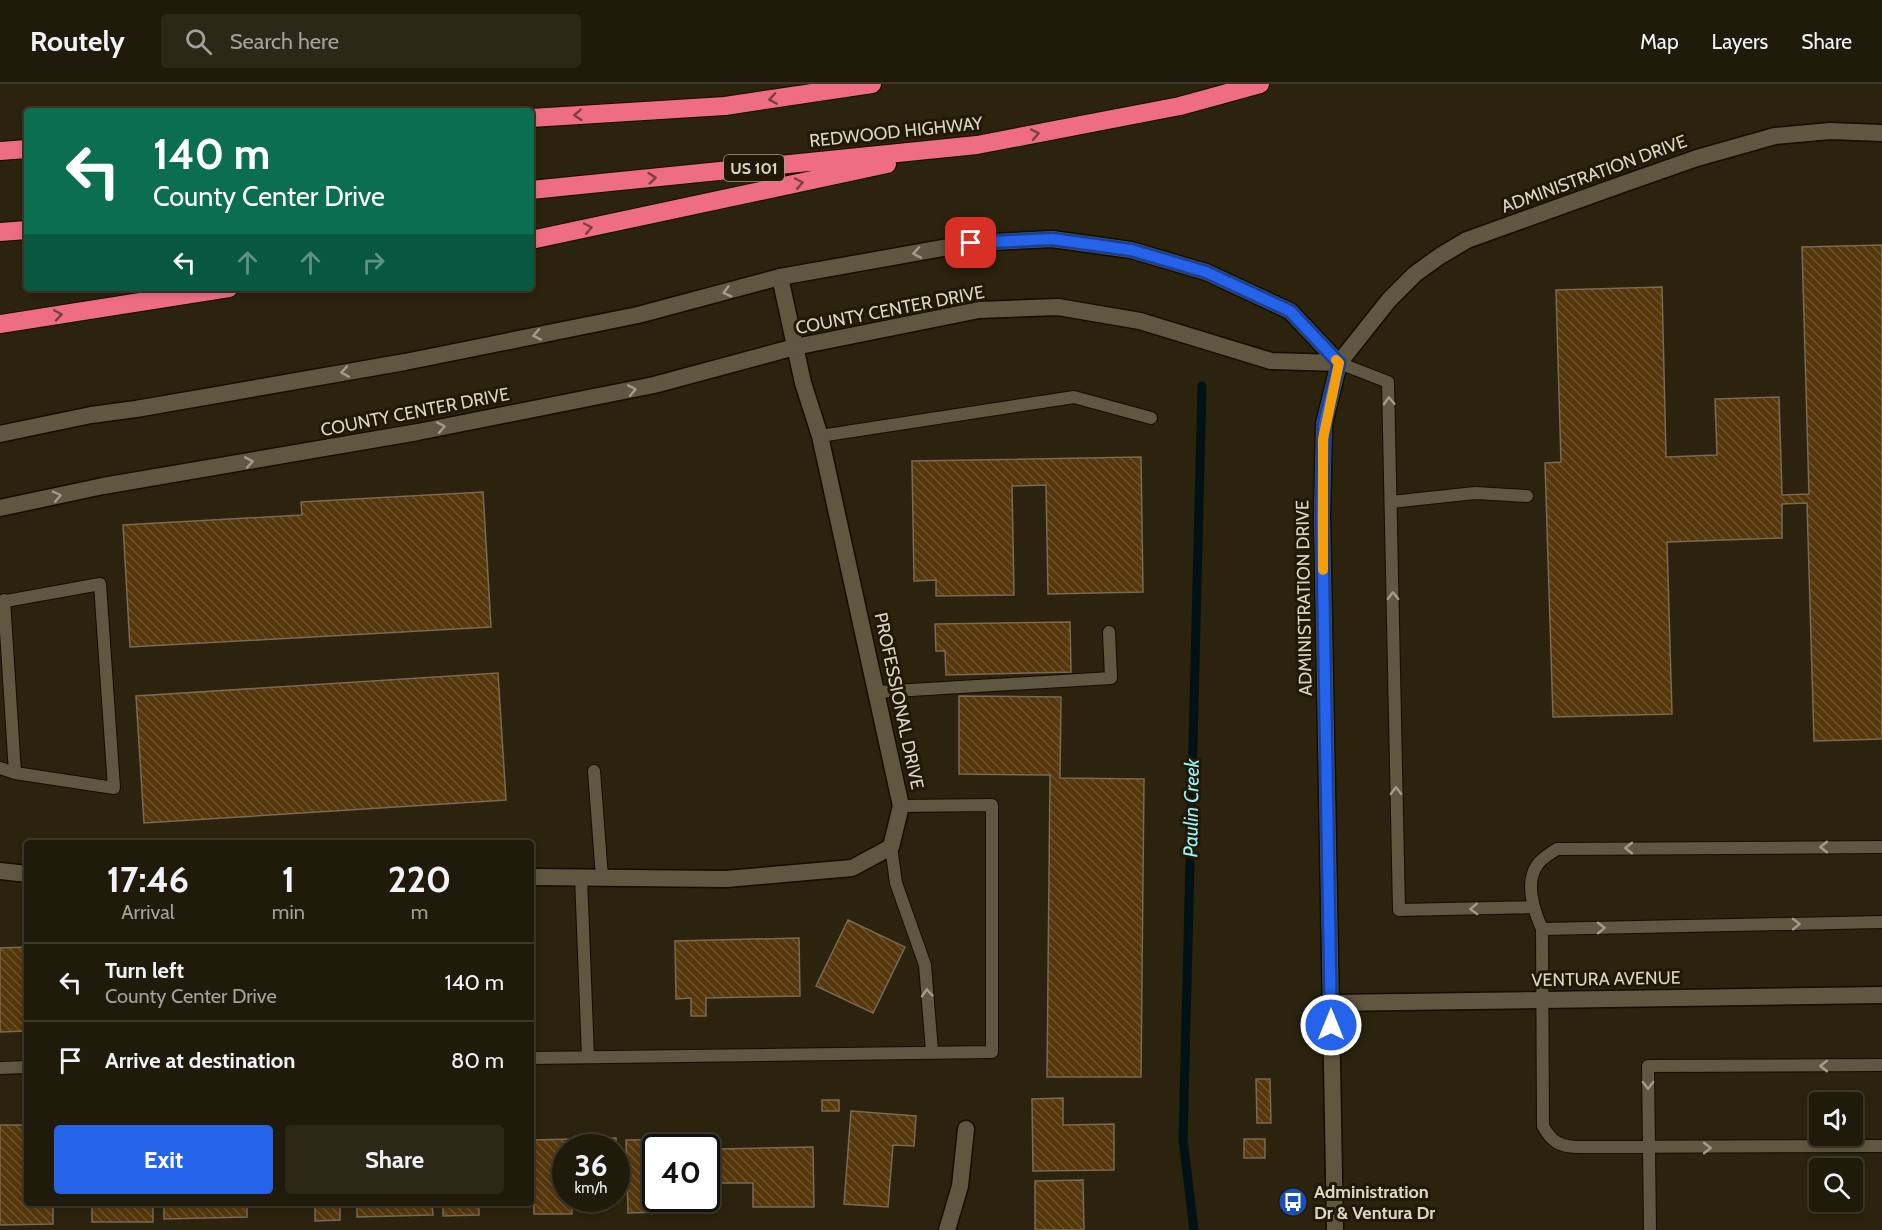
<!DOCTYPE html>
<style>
:root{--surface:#201a0a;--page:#2d2718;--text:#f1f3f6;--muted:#a2a19c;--line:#3d382b;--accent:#2563eb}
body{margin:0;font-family:Cabin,sans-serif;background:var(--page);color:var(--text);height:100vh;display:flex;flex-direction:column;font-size:22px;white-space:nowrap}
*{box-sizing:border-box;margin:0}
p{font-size:20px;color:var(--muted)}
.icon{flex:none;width:33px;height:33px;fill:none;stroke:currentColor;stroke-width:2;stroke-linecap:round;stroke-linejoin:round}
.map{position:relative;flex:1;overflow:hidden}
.sheet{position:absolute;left:24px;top:756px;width:510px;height:366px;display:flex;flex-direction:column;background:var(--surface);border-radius:6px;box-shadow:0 3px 9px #0003,0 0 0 2px var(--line)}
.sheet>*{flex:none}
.guide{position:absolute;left:24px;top:24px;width:510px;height:183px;border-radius:6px;box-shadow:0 3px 9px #0003,0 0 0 2px var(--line);background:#0b6e4f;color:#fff;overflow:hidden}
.tools{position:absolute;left:1809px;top:1008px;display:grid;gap:12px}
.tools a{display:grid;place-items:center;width:54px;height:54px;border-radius:6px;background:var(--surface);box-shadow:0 3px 9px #0003,0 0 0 2px var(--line);font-size:30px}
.speed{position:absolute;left:552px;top:1050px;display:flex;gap:12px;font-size:30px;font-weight:700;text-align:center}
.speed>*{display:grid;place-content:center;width:78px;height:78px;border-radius:50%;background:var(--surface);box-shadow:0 3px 9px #0003,0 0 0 2px var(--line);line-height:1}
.speed small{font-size:15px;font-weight:400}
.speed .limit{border:3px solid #111;border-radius:9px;background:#fff;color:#111}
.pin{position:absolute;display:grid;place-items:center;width:51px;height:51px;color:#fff;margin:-26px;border-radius:12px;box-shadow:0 3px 9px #0006}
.me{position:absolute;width:66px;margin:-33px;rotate:0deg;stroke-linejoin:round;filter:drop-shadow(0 0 4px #0008)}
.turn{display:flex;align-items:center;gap:21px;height:126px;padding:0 30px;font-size:27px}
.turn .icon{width:78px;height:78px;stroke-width:2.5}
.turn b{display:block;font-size:42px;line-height:51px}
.lanes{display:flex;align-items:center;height:57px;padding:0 30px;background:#0003;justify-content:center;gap:30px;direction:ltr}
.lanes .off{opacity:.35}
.eta{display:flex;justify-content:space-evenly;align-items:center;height:102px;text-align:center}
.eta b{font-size:36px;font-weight:700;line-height:42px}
.button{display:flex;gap:12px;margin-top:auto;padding:12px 30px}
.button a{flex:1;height:69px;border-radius:6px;background:var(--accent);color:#fff;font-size:24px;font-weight:700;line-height:69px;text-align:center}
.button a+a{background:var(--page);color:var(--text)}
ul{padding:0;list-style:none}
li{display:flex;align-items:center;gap:18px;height:78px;padding:0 30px;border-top:2px solid var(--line)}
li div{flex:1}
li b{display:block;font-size:22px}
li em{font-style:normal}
header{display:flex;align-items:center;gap:36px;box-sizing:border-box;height:84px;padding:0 30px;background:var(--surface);border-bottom:2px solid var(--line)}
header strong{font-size:28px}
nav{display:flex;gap:33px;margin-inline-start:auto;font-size:21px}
.search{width:420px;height:54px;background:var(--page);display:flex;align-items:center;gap:15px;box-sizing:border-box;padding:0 21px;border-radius:6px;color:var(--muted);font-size:22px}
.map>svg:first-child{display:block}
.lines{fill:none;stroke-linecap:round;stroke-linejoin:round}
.stream{stroke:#021113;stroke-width:9}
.building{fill:url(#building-back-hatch);stroke:#7a6955;stroke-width:1.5}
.service-casing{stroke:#140c00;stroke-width:14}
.minor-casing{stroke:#140c00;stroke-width:19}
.tertiary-casing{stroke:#140c00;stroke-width:19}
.motorway-casing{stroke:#140c00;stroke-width:20}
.service{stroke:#605740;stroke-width:12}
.minor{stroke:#605740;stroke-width:16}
.tertiary{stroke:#605740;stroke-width:16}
.motorway{stroke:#ef6d83;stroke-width:18}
.oneway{stroke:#7e3f3e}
.oneway2{stroke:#a39c8b}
.route-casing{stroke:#184099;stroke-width:15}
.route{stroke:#2563eb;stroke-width:10}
.slow{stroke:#f59e0b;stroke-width:10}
.labels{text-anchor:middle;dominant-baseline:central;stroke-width:6;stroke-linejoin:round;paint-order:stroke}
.shield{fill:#211905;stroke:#a29d8e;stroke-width:1.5}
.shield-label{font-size:16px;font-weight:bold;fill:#dad5c8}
.street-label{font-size:18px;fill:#dad5c8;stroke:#211905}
.poi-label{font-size:18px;font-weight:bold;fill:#dad5c8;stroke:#211905;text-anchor:start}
.water-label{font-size:20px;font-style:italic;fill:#98f4fe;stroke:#211905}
</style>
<header>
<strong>Routely</strong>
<div class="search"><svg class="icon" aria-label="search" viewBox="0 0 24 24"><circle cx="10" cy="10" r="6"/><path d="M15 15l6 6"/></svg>Search here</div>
<nav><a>Map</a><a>Layers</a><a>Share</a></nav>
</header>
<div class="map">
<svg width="1882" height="1146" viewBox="0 0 1882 1146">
<defs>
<pattern id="building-back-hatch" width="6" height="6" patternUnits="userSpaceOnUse" patternTransform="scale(1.5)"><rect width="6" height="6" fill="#55370b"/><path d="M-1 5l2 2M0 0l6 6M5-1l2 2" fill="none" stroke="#6d532d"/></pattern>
</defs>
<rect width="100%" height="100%" fill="#2b230d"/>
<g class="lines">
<path class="stream" d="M1194,1146L1183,1056L1202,302"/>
</g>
<path class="building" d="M1882,161V655L1814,657L1807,419L1782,420V454L1667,458L1672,630L1553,633L1545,379L1561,378L1556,206L1662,203L1666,373L1717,371L1715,315L1779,313L1782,411L1809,410L1802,163Z
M1141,373L1143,508L1048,510L1046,401L1012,402L1014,511L936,512V496L914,497L912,377Z
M483,408L491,543L130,563L123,441L302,431L301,418Z
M1070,538L1071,588L946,591L945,567H936L935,540Z
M498,589L506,716L144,739L136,612Z
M959,612L1061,613L1060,694L1144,695L1141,993H1047L1050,691L959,690Z
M848,836L905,863L873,929L816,902Z
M531,853H534L535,949H531Z
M799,854L800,912L706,914V932H691V914L676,915L675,857Z
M27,863V947L0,948V864Z
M1256,995H1270L1271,1039H1257Z
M1063,1014V1041L1114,1040V1086L1033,1087L1032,1015Z
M822,1016H839V1027H822Z
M851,1027L916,1032L914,1062L893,1061L888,1123L844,1120Z
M0,1041H27V1119H53V1140L0,1141Z
M616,1054V1064H566V1114H572V1130H534L533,1056Z
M705,1055V1064H656V1114H664V1128L628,1129L626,1056Z
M1244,1055H1265V1074H1244Z
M813,1063L814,1123H753V1099H721L720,1065Z
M1083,1096L1084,1146H1035V1097Z
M92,1119H153V1138H92Z
M164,1119H247V1133L164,1135Z
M315,1119H340V1136L315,1137Z
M357,1119H432L433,1131L357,1133Z
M443,1119H479V1131L443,1132Z"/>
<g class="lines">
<g class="service-casing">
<path id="service" d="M1339,279L1388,298L1399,826L1533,823
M820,352L1074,313L1151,334
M1391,418L1475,409L1527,412
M4,516L15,689
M0,518L100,500L114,704L15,689L0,684
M878,608L1111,594L1109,548
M594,687L602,793
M891,763L896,799L925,881L932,967
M1882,763L1557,765C1551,769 1542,774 1538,780C1524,798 1534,827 1542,845L1543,1042C1552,1059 1561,1063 1580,1063L1882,1062
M581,793L588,973
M1542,845L1882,838
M531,974L992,968V721L901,722
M0,984L27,983
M1650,1146L1648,982L1882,981"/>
</g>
<g class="minor-casing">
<path id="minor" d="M0,787L27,790
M531,793L726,795L852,784L891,763L901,722L820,352L803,299L780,193
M947,1146L960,1102L966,1045"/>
</g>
<g class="tertiary-casing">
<path id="tertiary" d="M0,350L91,331L136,325L405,278L638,231L780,193L971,159L1052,155L1131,166L1206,188L1290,227L1339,279
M0,424L103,402L418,348L654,301L795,263L979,226L1058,223L1140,237L1271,277L1339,279
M1331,919L1882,911
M1335,1146L1322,432L1324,340L1339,279L1389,216L1415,190L1440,172L1467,156L1620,101L1697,74L1775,52L1830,47L1882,49"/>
</g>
<g class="motorway-casing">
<path id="motorway" d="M531,34L725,22L872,0
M0,67L27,65
M531,106L977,61L1180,22L1260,0
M0,148L27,146
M531,156L887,80
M0,240L229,204"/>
</g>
<use href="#service" class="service"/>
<use href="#minor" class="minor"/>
<use href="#tertiary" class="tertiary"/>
<use href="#motorway" class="motorway"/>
</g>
<defs><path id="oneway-chevron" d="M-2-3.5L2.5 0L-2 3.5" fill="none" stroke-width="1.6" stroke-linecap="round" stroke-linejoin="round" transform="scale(1.5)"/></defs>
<g class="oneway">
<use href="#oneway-chevron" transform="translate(773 15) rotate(171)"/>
<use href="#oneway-chevron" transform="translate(578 31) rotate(176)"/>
<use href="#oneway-chevron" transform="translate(1035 50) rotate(-11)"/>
<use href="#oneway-chevron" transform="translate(652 94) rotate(-6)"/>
<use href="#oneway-chevron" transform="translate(799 99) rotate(-12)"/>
<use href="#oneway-chevron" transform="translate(588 144) rotate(-12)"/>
<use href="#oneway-chevron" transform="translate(58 231) rotate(-9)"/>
</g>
<g class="oneway2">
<use href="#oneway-chevron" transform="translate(917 169) rotate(170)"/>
<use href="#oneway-chevron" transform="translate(727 208) rotate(165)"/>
<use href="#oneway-chevron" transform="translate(537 251) rotate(169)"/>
<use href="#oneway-chevron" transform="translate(345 288) rotate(170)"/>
<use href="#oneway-chevron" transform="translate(632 306) rotate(-11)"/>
<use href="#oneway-chevron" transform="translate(1389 317) rotate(-93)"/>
<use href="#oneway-chevron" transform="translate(441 343) rotate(-11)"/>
<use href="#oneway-chevron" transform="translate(249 378) rotate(-10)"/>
<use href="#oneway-chevron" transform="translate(57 412) rotate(-12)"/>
<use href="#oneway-chevron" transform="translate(1393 512) rotate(-91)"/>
<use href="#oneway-chevron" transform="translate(1396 707) rotate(-91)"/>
<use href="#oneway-chevron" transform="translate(1824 763) rotate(180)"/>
<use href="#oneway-chevron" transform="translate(1629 764) rotate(180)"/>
<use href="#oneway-chevron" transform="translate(1474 825) rotate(178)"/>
<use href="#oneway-chevron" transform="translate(1796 840) rotate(-1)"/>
<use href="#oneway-chevron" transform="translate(1601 844) rotate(-1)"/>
<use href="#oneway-chevron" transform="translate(927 909) rotate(-94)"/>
<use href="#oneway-chevron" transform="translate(1824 982) rotate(180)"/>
<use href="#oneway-chevron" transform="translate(1648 1001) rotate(90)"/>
<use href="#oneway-chevron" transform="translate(1707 1064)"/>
</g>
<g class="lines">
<g class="route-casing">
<path id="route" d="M971,159L1052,155L1131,166L1206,188L1290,227L1339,279L1324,340L1322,432L1331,941"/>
</g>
<use href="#route" class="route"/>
<path class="slow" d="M1323,486V355L1339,279L1336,276"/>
</g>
<defs>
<g id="bus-disc" transform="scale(1.5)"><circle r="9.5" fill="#1a4fb4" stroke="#211905"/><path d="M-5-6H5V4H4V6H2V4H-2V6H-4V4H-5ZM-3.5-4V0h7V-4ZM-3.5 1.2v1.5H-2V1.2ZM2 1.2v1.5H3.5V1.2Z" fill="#fff"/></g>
</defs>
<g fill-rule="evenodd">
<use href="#bus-disc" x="1293" y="1118"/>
</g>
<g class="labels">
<rect class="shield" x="724" y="71" width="60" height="26" rx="4.5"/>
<g class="shield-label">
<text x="754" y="84">US 101</text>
</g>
<g class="street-label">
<text transform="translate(896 48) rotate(-6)">REDWOOD HIGHWAY</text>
<text transform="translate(1594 90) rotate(-20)">ADMINISTRATION DRIVE</text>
<text transform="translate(890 226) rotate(-11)">COUNTY CENTER DRIVE</text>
<text transform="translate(415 328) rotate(-11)">COUNTY CENTER DRIVE</text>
<text transform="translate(1304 514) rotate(-91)">ADMINISTRATION DRIVE</text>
<text transform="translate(899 617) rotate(78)">PROFESSIONAL DRIVE</text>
<text transform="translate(1606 895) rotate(-1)">VENTURA AVENUE</text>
</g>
<g class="poi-label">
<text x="1314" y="1108">Administration<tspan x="1314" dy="21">Dr &amp; Ventura Dr</tspan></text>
</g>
<g class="water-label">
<text transform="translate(1191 724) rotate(-89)">Paulin Creek</text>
</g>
</g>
</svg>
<div class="tools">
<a><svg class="icon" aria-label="sound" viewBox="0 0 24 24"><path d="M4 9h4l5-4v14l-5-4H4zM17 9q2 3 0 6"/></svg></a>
<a><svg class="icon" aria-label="search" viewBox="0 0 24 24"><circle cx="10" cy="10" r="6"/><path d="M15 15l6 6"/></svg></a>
</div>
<div class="speed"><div>36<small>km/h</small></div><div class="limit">40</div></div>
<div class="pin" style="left:971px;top:159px;background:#d93025"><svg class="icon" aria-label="arrive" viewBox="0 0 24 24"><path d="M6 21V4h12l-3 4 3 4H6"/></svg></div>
<svg class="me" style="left:1331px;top:941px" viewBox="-20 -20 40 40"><circle r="17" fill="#2563eb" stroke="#fff" stroke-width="3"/><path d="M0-11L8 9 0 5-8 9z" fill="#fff"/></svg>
<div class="guide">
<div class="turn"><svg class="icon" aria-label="left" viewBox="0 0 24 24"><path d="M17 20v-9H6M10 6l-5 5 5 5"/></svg><div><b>140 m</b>County Center Drive</div></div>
<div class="lanes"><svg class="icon" aria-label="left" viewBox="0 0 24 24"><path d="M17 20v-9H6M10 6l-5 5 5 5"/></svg><svg class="icon off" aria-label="ahead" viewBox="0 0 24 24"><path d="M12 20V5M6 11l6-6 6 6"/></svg><svg class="icon off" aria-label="ahead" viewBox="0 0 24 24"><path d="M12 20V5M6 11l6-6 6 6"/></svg><svg class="icon off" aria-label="right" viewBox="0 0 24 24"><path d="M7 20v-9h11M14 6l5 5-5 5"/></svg></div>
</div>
<section class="sheet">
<div class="eta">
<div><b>17:46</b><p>Arrival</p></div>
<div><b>1</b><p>min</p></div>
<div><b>220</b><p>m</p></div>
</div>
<ul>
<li><svg class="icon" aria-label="left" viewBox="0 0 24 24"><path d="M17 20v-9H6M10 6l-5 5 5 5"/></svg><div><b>Turn left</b><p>County Center Drive</p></div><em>140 m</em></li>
<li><svg class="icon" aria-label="arrive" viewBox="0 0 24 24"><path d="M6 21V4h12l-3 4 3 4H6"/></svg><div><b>Arrive at destination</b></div><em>80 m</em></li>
</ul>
<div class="button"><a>Exit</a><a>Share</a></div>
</section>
</div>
